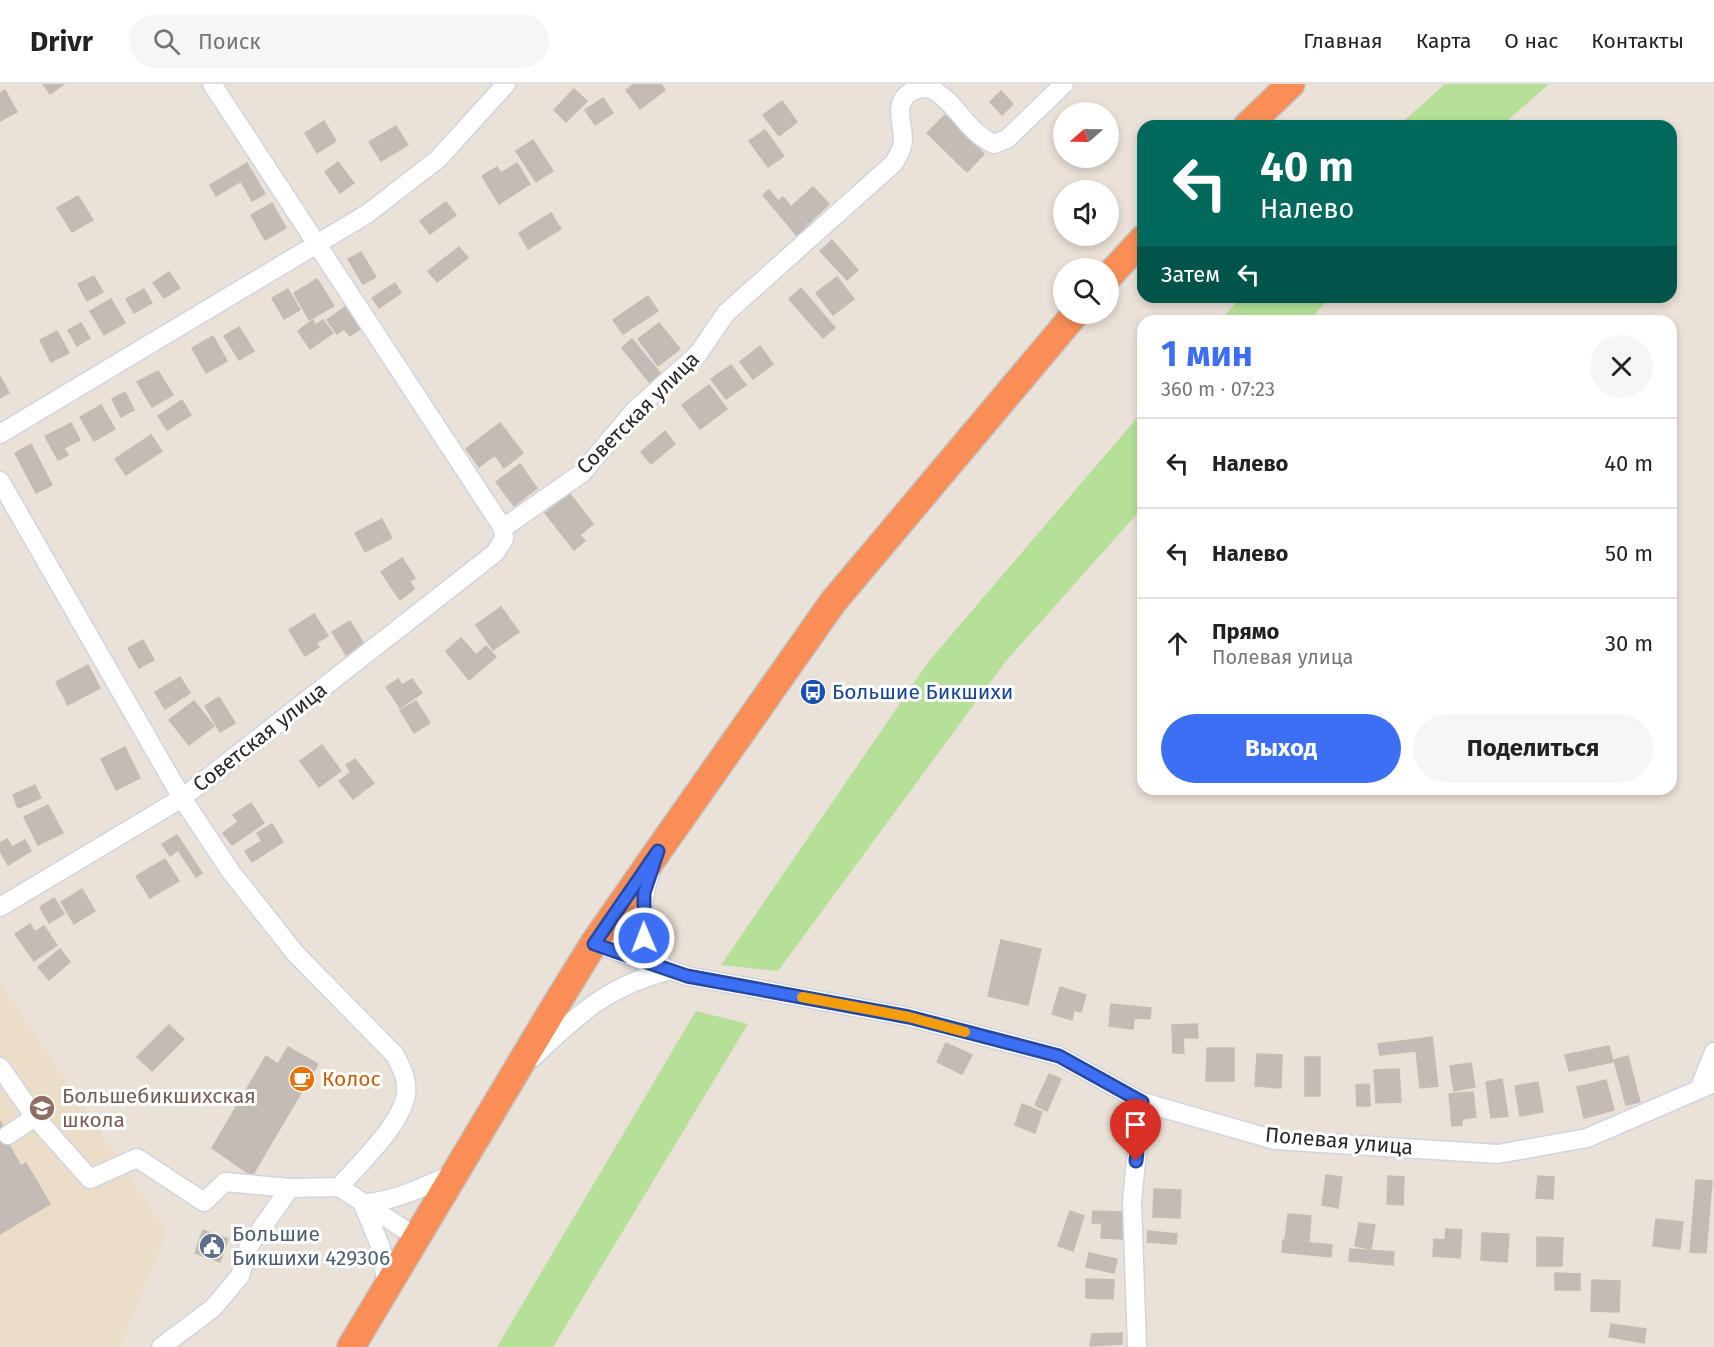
<!DOCTYPE html>
<html lang="ru">
<meta charset="utf-8">
<style>
:root{--surface:#fff;--page:#f6f6f6;--text:#222;--muted:#767676;--line:#e0e0e0;--accent:#3d6ff4}
body{margin:0;font-family:"Fira Sans",sans-serif;background:var(--page);color:var(--text);height:100vh;display:flex;flex-direction:column;font-size:22px;white-space:nowrap}
*{box-sizing:border-box;margin:0}
p{font-size:20px;color:var(--muted)}
.icon{flex:none;width:33px;height:33px;fill:none;stroke:currentColor;stroke-width:2;stroke-linecap:round;stroke-linejoin:round}
.map{position:relative;flex:1;overflow:hidden}
.drawer{position:absolute;left:1137px;top:231px;width:540px;height:480px;display:flex;flex-direction:column;background:var(--surface);border-radius:18px;box-shadow:0 3px 9px #0003}
.drawer>*{flex:none}
.top-card{position:absolute;left:1137px;top:36px;width:540px;height:183px;border-radius:18px;box-shadow:0 3px 9px #0003;background:#00695c;color:#fff;overflow:hidden}
.needle{width:39px;rotate:250deg}
.fabs{position:absolute;left:1053px;top:18px;display:grid;gap:12px}
.fabs a{display:grid;place-items:center;width:66px;height:66px;border-radius:50%;background:var(--surface);box-shadow:0 3px 9px #0003;font-size:30px}
.pin{position:absolute;display:grid;place-items:center;width:51px;height:51px;color:#fff;margin:-62px -26px;border-radius:50% 50% 50% 0;rotate:-45deg;box-shadow:0 0 6px #0007}
.pin .icon{rotate:45deg}
.me{position:absolute;width:66px;margin:-33px;rotate:359deg;stroke-linejoin:round;filter:drop-shadow(0 0 4px #0008)}
.turn{display:flex;align-items:center;gap:21px;height:126px;padding:0 24px;font-size:27px}
.turn .icon{width:78px;height:78px;stroke-width:2.5}
.turn b{display:block;font-size:42px;line-height:51px}
.then{display:flex;align-items:center;height:57px;padding:0 24px;background:#0003;gap:12px;font-size:22px}
.round{display:grid;place-items:center;flex:none;width:63px;height:63px;border-radius:32px;background:var(--page)}
.summary{display:flex;align-items:center;justify-content:space-between;height:102px;padding:0 24px}
h1{font-size:36px;font-weight:700;line-height:45px;color:var(--accent)}
.button{display:flex;gap:12px;margin-top:auto;padding:12px 24px}
.button a{flex:1;height:69px;border-radius:36px;background:var(--accent);color:#fff;font-size:24px;font-weight:700;line-height:69px;text-align:center}
.button a+a{background:var(--page);color:var(--text)}
ul{padding:0;list-style:none}
li{display:flex;align-items:center;gap:18px;height:90px;padding:0 24px;border-top:2px solid var(--line)}
li div{flex:1}
li b{display:block;font-size:22px}
li em{font-style:normal}
header{display:flex;align-items:center;gap:36px;box-sizing:border-box;height:84px;padding:0 30px;background:var(--surface);border-bottom:2px solid var(--line)}
header strong{font-size:28px}
nav{display:flex;gap:33px;margin-inline-start:auto;font-size:21px}
.search{width:420px;height:54px;background:var(--page);display:flex;align-items:center;gap:15px;box-sizing:border-box;padding:0 21px;border-radius:33px;color:var(--muted);font-size:22px}
.map>svg:first-child{display:block}
.education{fill:#ecddc9}
.green{fill:#b6e097}
.building{fill:#c2bbb6;stroke:#c5bdb3;stroke-width:1.5}
.lines{fill:none;stroke-linecap:round;stroke-linejoin:round}
.minor-casing{stroke:#cfd4e1;stroke-width:21}
.highway-casing{stroke:#c3c3c3;stroke-width:30}
.minor{stroke:#fff;stroke-width:18}
.highway{stroke:#f98e56;stroke-width:27}
.route-casing{stroke:#28489f;stroke-width:15}
.route{stroke:#3d6ff4;stroke-width:10}
.slow{stroke:#f59e0b;stroke-width:10}
.labels{text-anchor:middle;dominant-baseline:central;stroke-width:6;stroke-linejoin:round;paint-order:stroke}
.street-label{font-size:21px;fill:#282828;stroke:#fff}
.transit-label{font-size:21px;fill:#164399;stroke:#fff;text-anchor:start}
.food-label{font-size:21px;fill:#c56008;stroke:#fff;text-anchor:start}
.education-label{font-size:21px;fill:#785e54;stroke:#fff;text-anchor:start}
.service-label{font-size:21px;fill:#4e5e75;stroke:#fff;text-anchor:start}
</style>
<header>
<strong>Drivr</strong>
<div class="search"><svg class="icon" aria-label="search" viewBox="0 0 24 24"><circle cx="10" cy="10" r="6"/><path d="M15 15l6 6"/></svg>Поиск</div>
<nav><a>Главная</a><a>Карта</a><a>О нас</a><a>Контакты</a></nav>
</header>
<div class="map">
<svg width="1714" height="1263" viewBox="0 0 1714 1263">
<rect width="100%" height="100%" fill="#eae1d9"/>
<path class="education" d="M0,899L167,1148L120,1263H0Z"/>
<path class="green" d="M1445,0H1549L1501,42H1398Z
M1241,213H1330L1309,237H1220Z
M1143,327V423L1006,577L778,887L721,881L929,577Z
M696,927L748,940L553,1263H497Z"/>
<path class="building" d="M43,0H64L50,10Z
M634,0H661L665,6L640,25L626,6Z
M574,5L587,17L566,38L554,26Z
M5,6L17,28L0,37V9Z
M1001,7L1013,20L1002,31L990,18Z
M603,14L613,29L595,41L585,26Z
M782,17L797,38L779,52L763,31Z
M945,31L984,70L967,88L927,49Z
M324,37L336,57L317,69L305,49Z
M396,42L408,61L381,77L369,58Z
M765,46L784,72L768,83L749,57Z
M533,56L553,87L536,98L516,67Z
M338,78L354,99L340,109L325,88Z
M247,79L265,110L252,117L241,97L216,112L210,101Z
M517,79L530,100L499,120L482,92L497,83L501,89Z
M813,103L829,120L808,140L792,122Z
M769,106L778,117L783,113L808,143L797,152L763,111Z
M78,112L93,136L72,148L57,124Z
M446,118L456,131L430,150L420,137Z
M272,119L286,144L265,156L251,131Z
M551,129L561,145L528,165L519,149Z
M832,156L858,186L847,196L820,167Z
M459,163L468,174L437,198L428,187Z
M361,168L376,193L363,200L348,175Z
M169,188L180,204L164,214L153,199Z
M94,192L103,208L87,217L78,200Z
M837,193L854,215L833,231L816,209Z
M317,195L334,222L309,236L294,209Z
M395,199L401,209L379,224L372,214Z
M801,204L835,244L823,254L789,215Z
M144,205L152,219L134,229L126,215Z
M288,205L300,226L284,235L272,214Z
M648,212L658,227L623,250L613,236Z
M111,215L125,239L104,251L90,227Z
M349,220L364,242L350,252L344,245L337,250L327,236Z
M313,236L315,241L323,236L333,249L310,265L298,247Z
M81,239L90,254L77,262L68,246Z
M659,239L680,265L658,282L638,255Z
M239,243L254,267L239,276L224,252Z
M57,247L69,269L51,278L40,256Z
M213,252L227,277L206,289L192,264Z
M632,255L665,295L654,304L622,264Z
M760,262L773,280L753,295L740,278Z
M731,281L746,301L726,315L711,295Z
M158,287L173,311L152,323L137,298Z
M0,292L9,309L0,314Z
M709,301L727,325L700,345L682,321Z
M125,308L134,326L121,333L112,315Z
M182,316L191,331L167,346L158,332Z
M101,321L115,345L94,357L80,333Z
M71,339L80,356L64,364L68,371L58,376L45,352Z
M500,339L523,369L504,384L495,371L479,383L466,365Z
M665,347L675,360L651,380L641,368Z
M151,351L162,367L126,391L115,375Z
M31,360L52,401L36,409L15,369Z
M520,380L537,404L514,422L496,398Z
M570,410L593,440L580,451L585,457L574,466L545,429Z
M382,435L392,454L365,468L355,449Z
M402,474L415,494L410,497L414,505L400,516L381,488Z
M501,523L519,548L493,566L476,541Z
M314,530L328,552L316,559L319,563L305,572L289,546Z
M350,537L364,560L346,571L332,548Z
M461,554L476,571L486,562L496,573L469,596L446,567Z
M143,556L154,576L139,584L128,564Z
M88,581L100,604L68,621L56,598Z
M180,593L190,609L165,625L155,608Z
M398,595L402,601L412,595L422,609L400,624L386,603Z
M219,613L235,639L220,648L205,622Z
M194,617L214,642L189,661L169,636Z
M416,617L430,639L414,649L400,626Z
M322,661L341,687L319,703L300,677Z
M125,663L140,694L116,706L101,675Z
M355,675L374,699L353,715L339,697L351,688L346,681Z
M35,701L41,714L18,724L13,711Z
M251,719L264,739L232,761L223,749L238,738L233,731Z
M48,721L63,749L38,761L24,733Z
M272,740L283,758L252,778L245,767L262,757L257,749Z
M177,751L202,789L196,793L178,766L170,772L162,760Z
M7,755L12,763L25,756L31,767L8,781L0,767V759Z
M165,775L179,797L150,814L136,792Z
M82,805L95,827L74,840L61,818Z
M54,814L64,830L49,839L40,823Z
M30,840L35,848L44,842L57,861L34,877L15,850Z
M1001,856L1041,865L1028,921L988,912Z
M60,865L70,878L49,896L38,883Z
M1060,903L1086,911L1081,928L1074,926L1072,936L1052,930Z
M1111,920L1151,924L1150,935L1134,934L1133,945L1109,942Z
M1197,940L1198,954H1183L1184,969H1173L1172,941Z
M169,941L184,955L152,987L137,973Z
M1432,953L1438,1002L1420,1004L1416,967L1380,971L1378,960Z
M946,959L972,971L962,990L937,978Z
M1609,962L1613,978L1569,987L1565,971Z
M288,963L318,980L252,1092L212,1064L266,972L278,980Z
M1207,964H1234V997H1206Z
M1257,970L1282,971L1281,1004L1255,1002Z
M1628,972L1640,1018L1626,1021L1614,976Z
M1305,973H1320V1012H1305Z
M1471,979L1475,1003L1454,1007L1450,982Z
M1399,985L1401,1018L1376,1019L1374,986Z
M1049,990L1061,995L1047,1027L1035,1021Z
M1502,995L1508,1032L1491,1034L1486,998Z
M1606,996L1614,1026L1584,1034L1577,1003Z
M1538,998L1543,1028L1520,1032L1515,1002Z
M1369,1000L1370,1022H1357L1356,1001Z
M1473,1008L1476,1033L1462,1035V1041L1452,1042L1449,1010Z
M1022,1020L1042,1028L1035,1049L1015,1041Z
M0,1037L13,1059L0,1066Z
M9,1061L21,1082L26,1079L50,1120L0,1150V1066Z
M1326,1091L1342,1093L1338,1124L1322,1121Z
M1388,1092L1404,1093L1403,1121L1387,1120Z
M1538,1092L1554,1093L1553,1115L1536,1114Z
M1696,1096L1712,1097L1706,1169L1690,1168Z
M1154,1105L1181,1106L1180,1134L1153,1133Z
M1070,1127L1084,1132L1073,1167L1058,1162Z
M1093,1127L1124,1128L1123,1155L1101,1154L1102,1139H1092Z
M1288,1130L1311,1132L1309,1157L1285,1155Z
M1656,1135L1683,1138L1680,1165L1653,1162Z
M1359,1139L1375,1141L1371,1165L1355,1162Z
M1446,1145L1462,1146L1460,1174L1433,1172L1434,1155L1445,1156Z
M203,1146L228,1155L220,1178L195,1169Z
M1148,1147L1177,1150L1176,1160L1147,1158Z
M1482,1149L1509,1150L1507,1178L1481,1176Z
M1537,1153L1563,1154L1562,1182H1537Z
M1283,1156L1332,1161L1331,1173L1282,1168Z
M1350,1165L1394,1168L1393,1181L1349,1177Z
M1089,1169L1117,1175L1114,1189L1086,1183Z
M1555,1189L1580,1190V1206H1555Z
M1086,1195L1114,1196L1113,1215L1086,1214Z
M1592,1196L1620,1197L1619,1228L1591,1227Z
M1611,1240L1646,1245L1644,1259L1609,1253Z
M1122,1249V1260L1090,1262L1092,1250Z"/>
<g class="lines">
<g class="minor-casing">
<path id="minor" d="M212,0L503,444
M0,350L367,130L438,75L506,0
M0,397L182,714L231,788L295,869L395,971C401,983 408,995 406,1010C402,1040 359,1080 339,1103
M503,444L582,389L635,326L698,270L726,229L894,79C897,73 901,67 902,62C906,48 897,34 901,20C905,7 923,0 935,7C958,21 968,49 994,60L1007,55L1064,0
M650,789C638,827 639,856 666,886
M0,823L182,714L495,469L504,455L503,444
M594,859L687,892L909,933L1059,972L1142,1018L1275,1056L1498,1070L1587,1054L1714,999
M532,974C577,932 605,903 667,887
M0,983L35,1033
M1700,1003L1714,968
M8,1051L35,1033L90,1095L137,1074L204,1118L225,1098L290,1104L339,1103L416,1153
M387,1203L381,1164L363,1120C397,1116 424,1103 454,1089
M161,1263L213,1224L240,1192L249,1162L290,1104
M1137,1263L1132,1117L1142,1018"/>
</g>
<g class="highway-casing">
<path id="highway" d="M1247,42L1291,0
M1108,193L1143,155
M351,1263L552,927L594,859L658,767L833,518L1075,230"/>
</g>
<use href="#minor" class="minor"/>
<use href="#highway" class="highway"/>
</g>
<g class="lines">
<g class="route-casing">
<path id="route" d="M644,854V809L658,767L594,860L687,892L909,933L1059,972L1142,1018L1136,1077"/>
</g>
<use href="#route" class="route"/>
<path class="slow" d="M802,913L909,933L965,948"/>
</g>
<defs>
<g id="bus-disc" transform="scale(1.35)"><circle r="9.5" fill="#1a4fb4" stroke="#fff"/><path d="M-5-6H5V4H4V6H2V4H-2V6H-4V4H-5ZM-3.5-4V0h7V-4ZM-3.5 1.2v1.5H-2V1.2ZM2 1.2v1.5H3.5V1.2Z" fill="#fff"/></g>
<g id="cafe-disc" transform="scale(1.35)"><circle r="9.5" fill="#e8710a" stroke="#fff"/><path d="M-5.5-4.5H6V0H3Q3 3.5 0 3.5H-2.5Q-5.5 3.5-5.5 0ZM3-3.2v2h1.7v-2ZM-6 4.5H4V6H-6Z" fill="#fff"/></g>
<g id="school-disc" transform="scale(1.35)"><circle r="9.5" fill="#8d6e63" stroke="#fff"/><path d="M0-5L7-2L0 1L-7-2ZM-4 1L0 2.5L4 1V4Q0 6-4 4Z" fill="#fff"/></g>
<g id="civic-disc" transform="scale(1.35)"><circle r="9.5" fill="#5c6f8a" stroke="#fff"/><path d="M-.6-6.5H3V-4.5H.6V-3L4-1V1h2V6H-6V1h2V-1L-.6-3ZM-1.2 2.5V6h2.4V2.5Z" fill="#fff"/></g>
</defs>
<g fill-rule="evenodd">
<use href="#bus-disc" x="813" y="608"/>
<use href="#cafe-disc" x="302" y="995"/>
<use href="#school-disc" x="42" y="1024"/>
<use href="#civic-disc" x="212" y="1162"/>
</g>
<g class="labels">
<g class="street-label">
<text transform="translate(638 329) rotate(-45)">Советская улица</text>
<text transform="translate(260 653) rotate(-38)">Советская улица</text>
<text transform="translate(1339 1057) rotate(5)">Полевая улица</text>
</g>
<g class="transit-label">
<text x="832" y="608">Большие Бикшихи</text>
</g>
<g class="food-label">
<text x="322" y="995">Колос</text>
</g>
<g class="education-label">
<text x="62" y="1012">Большебикшихская<tspan x="62" dy="24">школа</tspan></text>
</g>
<g class="service-label">
<text x="232" y="1150">Большие<tspan x="232" dy="24">Бикшихи 429306</tspan></text>
</g>
</g>
</svg>
<div class="fabs">
<a><svg class="needle" viewBox="-14 -14 28 28"><path d="M0-13l5 13h-10z" fill="#e53935"/><path d="M0 13l5-13h-10z" fill="#767676"/></svg></a>
<a><svg class="icon" aria-label="sound" viewBox="0 0 24 24"><path d="M4 9h4l5-4v14l-5-4H4zM17 9q2 3 0 6"/></svg></a>
<a><svg class="icon" aria-label="search" viewBox="0 0 24 24"><circle cx="10" cy="10" r="6"/><path d="M15 15l6 6"/></svg></a>
</div>
<div class="pin" style="left:1136px;top:1077px;background:#d93025"><svg class="icon" aria-label="arrive" viewBox="0 0 24 24"><path d="M6 21V4h12l-3 4 3 4H6"/></svg></div>
<svg class="me" style="left:644px;top:854px" viewBox="-20 -20 40 40"><circle r="17" fill="#3d6ff4" stroke="#fff" stroke-width="3"/><path d="M0-11L8 9 0 5-8 9z" fill="#fff"/></svg>
<div class="top-card">
<div class="turn"><svg class="icon" aria-label="left" viewBox="0 0 24 24"><path d="M17 20v-9H6M10 6l-5 5 5 5"/></svg><div><b>40 m</b>Налево</div></div>
<div class="then">Затем<svg class="icon" aria-label="left" viewBox="0 0 24 24"><path d="M17 20v-9H6M10 6l-5 5 5 5"/></svg></div>
</div>
<section class="drawer">
<div class="summary"><div><h1>1 мин</h1><p>360 m · 07:23</p></div><a class="round"><svg class="icon" aria-label="close" viewBox="0 0 24 24"><path d="M6 6l12 12M18 6L6 18"/></svg></a></div>
<ul>
<li><svg class="icon" aria-label="left" viewBox="0 0 24 24"><path d="M17 20v-9H6M10 6l-5 5 5 5"/></svg><div><b>Налево</b></div><em>40 m</em></li>
<li><svg class="icon" aria-label="left" viewBox="0 0 24 24"><path d="M17 20v-9H6M10 6l-5 5 5 5"/></svg><div><b>Налево</b></div><em>50 m</em></li>
<li><svg class="icon" aria-label="ahead" viewBox="0 0 24 24"><path d="M12 20V5M6 11l6-6 6 6"/></svg><div><b>Прямо</b><p>Полевая улица</p></div><em>30 m</em></li>
</ul>
<div class="button"><a>Выход</a><a>Поделиться</a></div>
</section>
</div>
